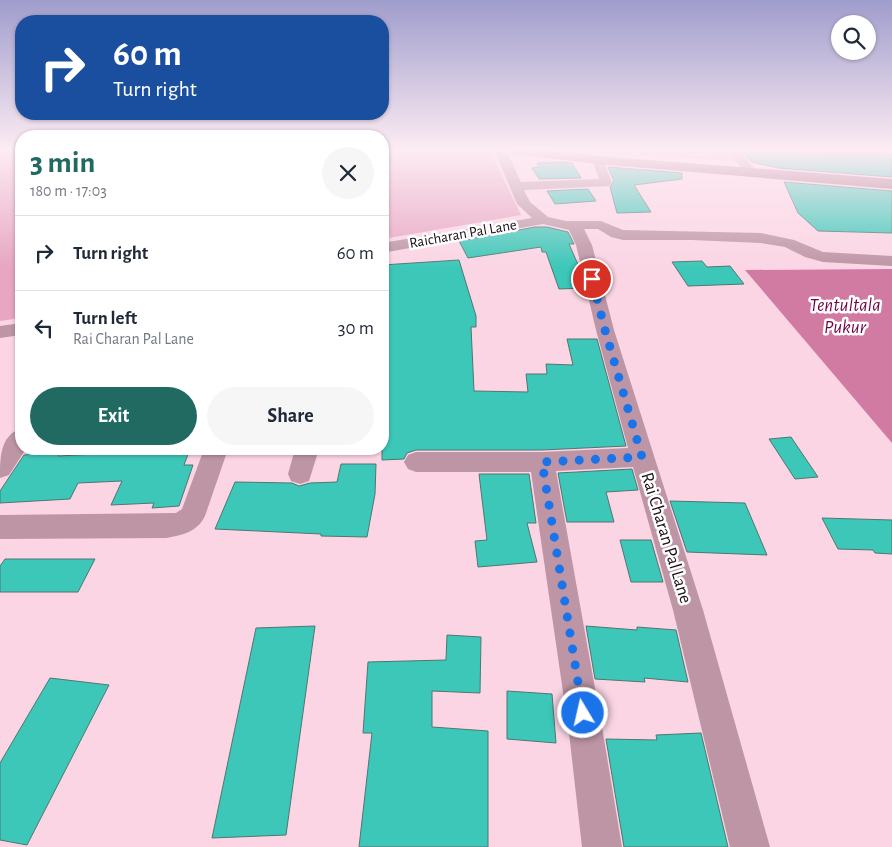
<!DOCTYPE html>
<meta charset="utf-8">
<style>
:root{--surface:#fff;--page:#f6f6f7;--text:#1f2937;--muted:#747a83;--line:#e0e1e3;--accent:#206a62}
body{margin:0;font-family:"Alegreya Sans",sans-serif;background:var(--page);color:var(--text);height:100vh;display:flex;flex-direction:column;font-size:19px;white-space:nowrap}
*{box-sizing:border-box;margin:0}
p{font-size:16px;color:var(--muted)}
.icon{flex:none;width:28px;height:28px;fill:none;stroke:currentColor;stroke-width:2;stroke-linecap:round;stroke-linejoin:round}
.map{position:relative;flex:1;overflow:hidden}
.side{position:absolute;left:15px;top:130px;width:374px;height:325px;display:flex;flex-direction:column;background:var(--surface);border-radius:20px;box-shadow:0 1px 4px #0004}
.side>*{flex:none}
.top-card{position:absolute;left:15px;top:15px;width:374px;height:105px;border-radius:20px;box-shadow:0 1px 4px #0004;background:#1a4fa0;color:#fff;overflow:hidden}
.fabs{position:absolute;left:831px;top:15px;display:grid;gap:10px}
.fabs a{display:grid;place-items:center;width:45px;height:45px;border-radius:50%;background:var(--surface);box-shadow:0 1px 4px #0004;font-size:25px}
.pin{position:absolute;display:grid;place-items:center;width:42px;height:42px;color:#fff;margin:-21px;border:2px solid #fff;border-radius:50%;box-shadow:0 1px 5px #0007}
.me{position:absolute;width:55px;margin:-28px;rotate:351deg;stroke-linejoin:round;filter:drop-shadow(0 0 4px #0008)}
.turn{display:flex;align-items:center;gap:18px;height:105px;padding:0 15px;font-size:22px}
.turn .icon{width:65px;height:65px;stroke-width:2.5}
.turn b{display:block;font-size:35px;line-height:42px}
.round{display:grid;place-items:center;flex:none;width:52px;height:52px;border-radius:26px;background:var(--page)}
.headline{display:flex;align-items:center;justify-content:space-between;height:85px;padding:0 15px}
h1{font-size:30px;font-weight:600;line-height:38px;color:var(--accent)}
.primary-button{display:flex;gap:10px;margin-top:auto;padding:10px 15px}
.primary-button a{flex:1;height:58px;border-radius:30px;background:var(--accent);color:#fff;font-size:20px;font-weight:600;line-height:58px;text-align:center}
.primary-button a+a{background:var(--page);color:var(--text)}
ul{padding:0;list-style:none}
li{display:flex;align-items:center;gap:15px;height:75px;padding:0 15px;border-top:1px solid var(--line)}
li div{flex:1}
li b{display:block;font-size:19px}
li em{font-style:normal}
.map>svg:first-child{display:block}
.green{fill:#e7a6c2}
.water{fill:#d17aa2}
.building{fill:#3cc7b8;stroke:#4e7771}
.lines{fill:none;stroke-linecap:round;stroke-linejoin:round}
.street{fill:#bd95a5;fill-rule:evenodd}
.secondary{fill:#a96f88;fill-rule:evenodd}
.route{stroke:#1a73e8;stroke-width:9;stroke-dasharray:0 16.2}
.labels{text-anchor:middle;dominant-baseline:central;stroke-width:5;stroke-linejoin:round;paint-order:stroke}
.far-street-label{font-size:15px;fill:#1c1015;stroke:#fff}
.street-label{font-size:18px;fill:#1c1015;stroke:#fff}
.water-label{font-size:19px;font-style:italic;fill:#720346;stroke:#fff}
</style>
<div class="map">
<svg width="892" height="847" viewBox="0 0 892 847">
<rect width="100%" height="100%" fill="#fbd5e4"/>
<path class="green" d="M0,150H21V318L0,321Z
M382,150H490L521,215L383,239Z
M576,150H729L740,161L626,155Z"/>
<path class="water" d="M892,269V443L745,270Z"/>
<path class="building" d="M741,150L892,153V177L778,168L752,162Z
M564,162L572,163L581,178L539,179L532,168L539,167L537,163Z
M608,167L682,173V179L634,185L651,212L617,213L610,187L614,181Z
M784,182L892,191V233L818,231L798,213Z
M588,189L596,201L555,204L547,191Z
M535,227H547L568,232L574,244H569L580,269L584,288L559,289L546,252H542L541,247L468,258L459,241Z
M459,260L476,316V327H471L474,391L528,392L526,374H547L546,364L573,365L567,339H597L626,446L542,450H416L407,453L404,459L382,460V265Z
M702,261L707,267L730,266L744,284L688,286L672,262Z
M791,437L818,477L795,479L769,439Z
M31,449H62L58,456L190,449L184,465H193L179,506L152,508L154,503L111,505L122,481L78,483L70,499L0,503V491L24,455H27Z
M341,464H376L375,494L367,537L321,536V534L215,529L235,482L292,483L299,486L310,483L337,482Z
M632,469L638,490L606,492L614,522H567L558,473Z
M479,474H529L536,523H527L537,562L478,567L475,541L487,540Z
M670,501L745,503L767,555L687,552Z
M822,518L892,520V554L875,553L873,550L838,549Z
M620,540H651L663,582H631Z
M5,559H95L78,592H0V566Z
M315,626L286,835L212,838L256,628Z
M586,626L637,630V627L676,630L688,682L644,678L645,682L595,679Z
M447,635L481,637L480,693L432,691V727L488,731V847H359L372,733H363L368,662L446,660Z
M50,678L109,685L27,845L0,840V763Z
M507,691L552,694L556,743L507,739Z
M701,733L728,847H624L606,739L657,740L656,735Z"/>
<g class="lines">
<path class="street" d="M494,150H506L521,182L599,179L592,160L594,157H602L612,182L609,186L524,190L530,202L548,217L566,221H601L623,230L761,233L794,240L823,252L892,256V266L823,262L805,257L785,247L761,243L692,240H623L611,237L598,229H584L592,245L614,330L703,610L770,847H730L673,610L633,467L556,471L603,733L622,847H582L569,733L531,472H416L408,469L404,462L408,455L416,452H542L628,448L596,330L576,245L569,230L543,224L382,253V243L532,218L517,204Z
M727,150H739L758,173L756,176H748Z
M21,323V335L0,338V326Z
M21,428V449H26L9,475L0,478C0,458 0,436 21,428Z
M204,449H228L205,516C197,532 183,535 166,538L0,539V515L176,513L182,509Z
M295,449H319L309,481L300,484L291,481L288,474Z"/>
<path class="secondary" d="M508,150H551L598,156L892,179V189L598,164L515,154L510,153Z"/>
</g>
<linearGradient id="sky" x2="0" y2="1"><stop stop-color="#9f9dcc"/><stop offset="0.56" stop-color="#fdecf3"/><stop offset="1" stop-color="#fdecf3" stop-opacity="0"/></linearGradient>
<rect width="892" height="268" fill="url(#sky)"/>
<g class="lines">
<path class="route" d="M583,713L542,462L642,457L605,330L592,279"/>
</g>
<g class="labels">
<g class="far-street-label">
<text transform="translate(463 234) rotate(-10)">Raicharan Pal Lane</text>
</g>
<g class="street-label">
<text transform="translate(666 538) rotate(73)">Rai Charan Pal Lane</text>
</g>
<g class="water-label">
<text x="845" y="305">Tentultala<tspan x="845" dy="22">Pukur</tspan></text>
</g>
</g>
</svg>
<div class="fabs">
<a><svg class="icon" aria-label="search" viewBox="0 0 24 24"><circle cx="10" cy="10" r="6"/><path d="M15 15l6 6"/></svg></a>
</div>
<div class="pin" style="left:592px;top:279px;background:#d93025"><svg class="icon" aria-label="arrive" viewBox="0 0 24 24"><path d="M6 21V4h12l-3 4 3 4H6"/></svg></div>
<svg class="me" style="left:583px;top:713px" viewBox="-20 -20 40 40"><circle r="17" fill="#1a73e8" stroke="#fff" stroke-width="3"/><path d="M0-11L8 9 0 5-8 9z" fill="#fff"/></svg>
<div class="top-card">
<div class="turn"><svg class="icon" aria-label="right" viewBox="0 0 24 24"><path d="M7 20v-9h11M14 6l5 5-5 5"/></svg><div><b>60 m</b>Turn right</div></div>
</div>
<section class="side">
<div class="headline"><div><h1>3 min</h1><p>180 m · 17:03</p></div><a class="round"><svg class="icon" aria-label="close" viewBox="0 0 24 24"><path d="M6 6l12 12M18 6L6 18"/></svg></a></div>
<ul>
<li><svg class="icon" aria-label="right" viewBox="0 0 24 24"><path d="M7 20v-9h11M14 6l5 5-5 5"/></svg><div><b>Turn right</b></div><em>60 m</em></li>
<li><svg class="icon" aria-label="left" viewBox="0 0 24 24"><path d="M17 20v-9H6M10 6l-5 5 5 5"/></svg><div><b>Turn left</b><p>Rai Charan Pal Lane</p></div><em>30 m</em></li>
</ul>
<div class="primary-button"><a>Exit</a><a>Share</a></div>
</section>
</div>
